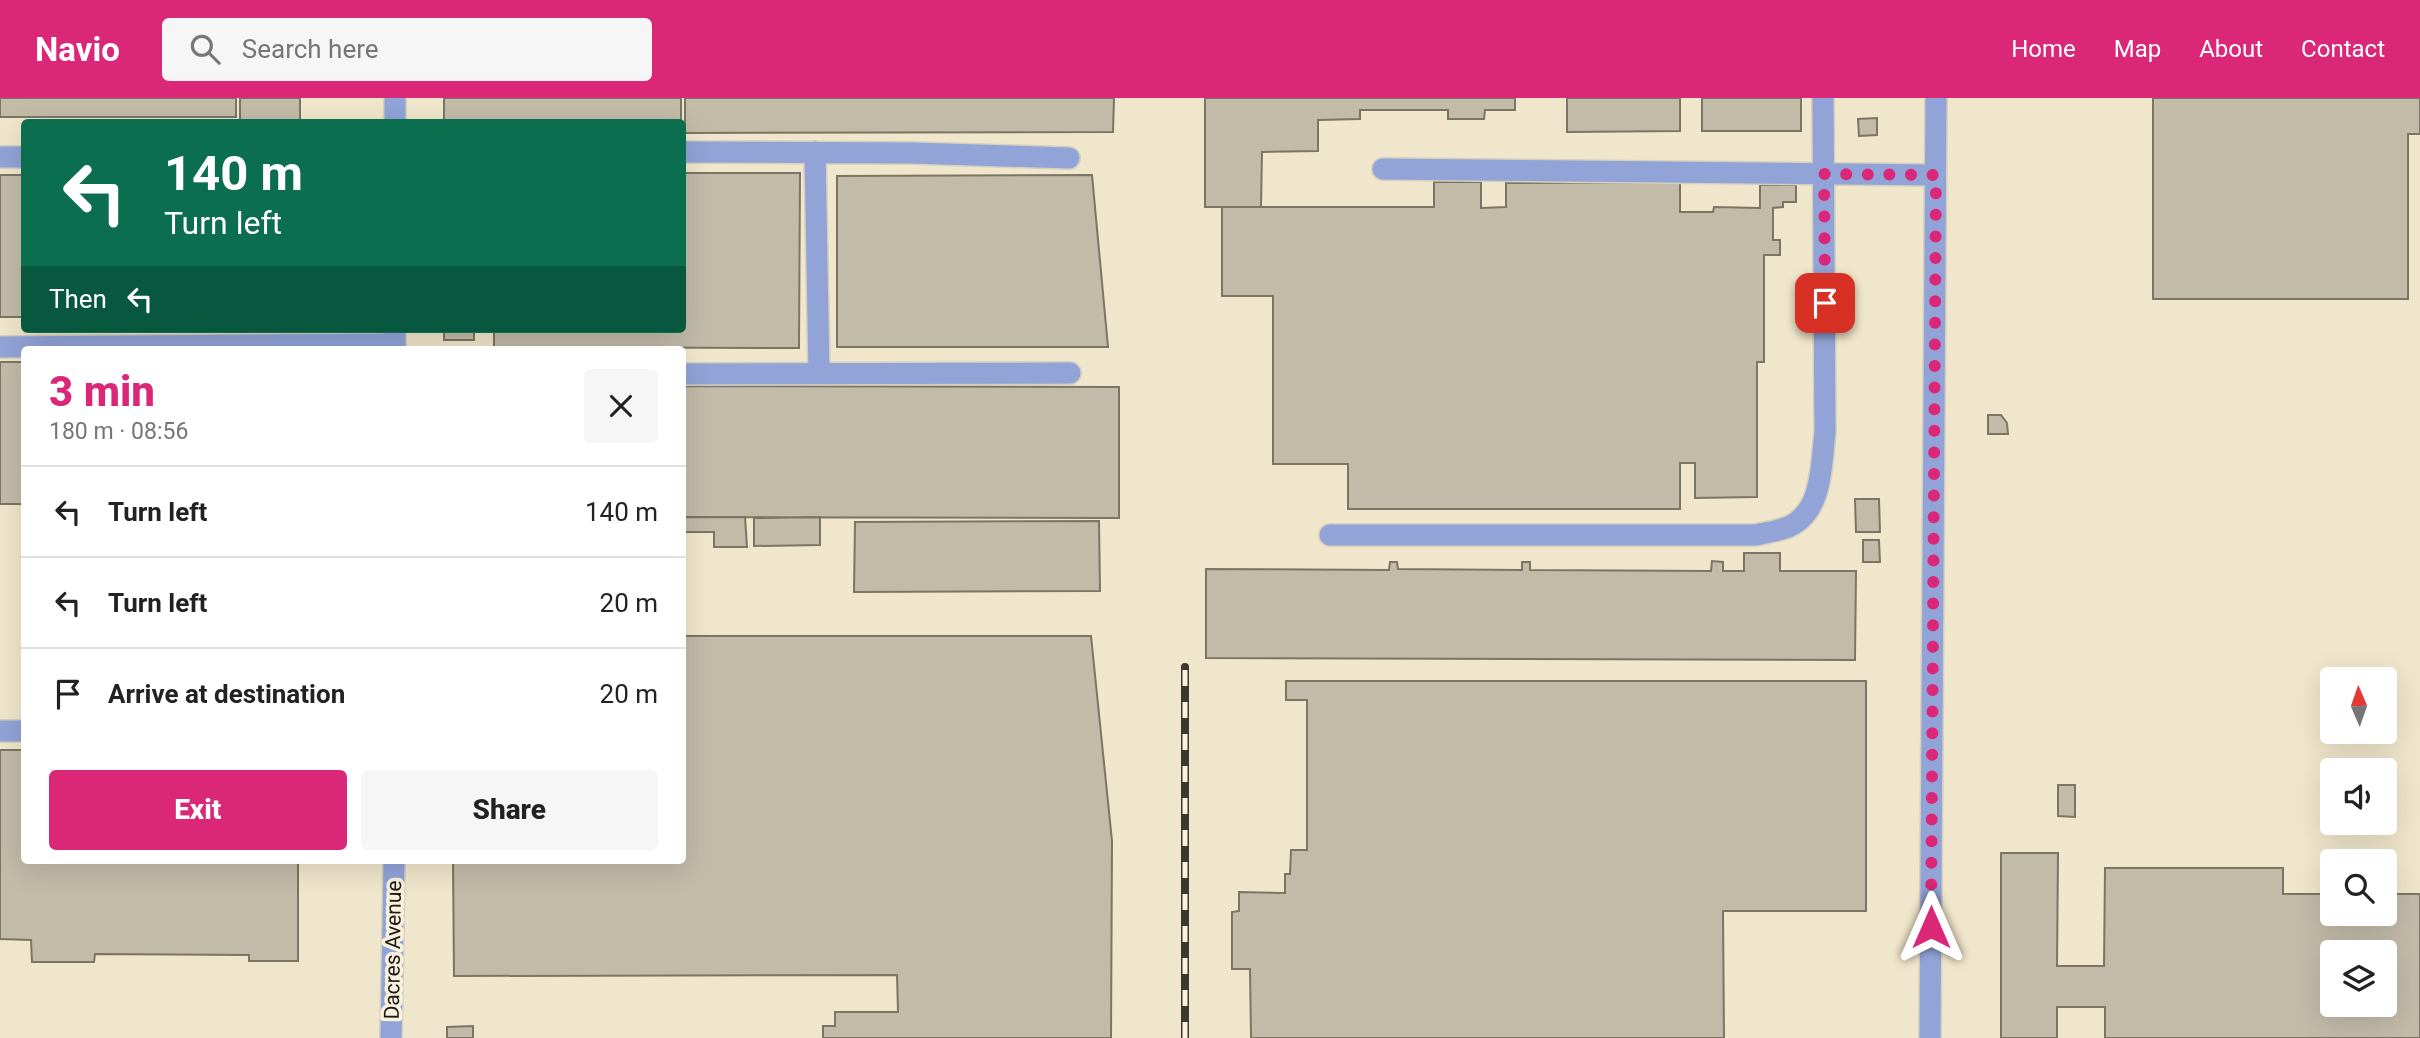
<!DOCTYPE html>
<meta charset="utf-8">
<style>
:root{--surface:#fff;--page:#f6f6f6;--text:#222;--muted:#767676;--line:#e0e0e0;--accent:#db2777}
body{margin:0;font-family:Roboto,sans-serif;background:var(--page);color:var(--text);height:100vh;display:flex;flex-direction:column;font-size:26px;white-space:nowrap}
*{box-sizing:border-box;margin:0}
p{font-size:23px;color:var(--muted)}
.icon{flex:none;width:38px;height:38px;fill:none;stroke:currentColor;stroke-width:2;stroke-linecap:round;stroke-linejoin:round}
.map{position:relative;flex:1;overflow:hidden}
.drawer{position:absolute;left:21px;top:248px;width:665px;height:518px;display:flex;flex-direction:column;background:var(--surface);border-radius:7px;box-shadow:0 7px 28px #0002}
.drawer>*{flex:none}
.banner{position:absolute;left:21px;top:21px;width:665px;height:214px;border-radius:7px;box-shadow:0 7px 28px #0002;background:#0b6e4f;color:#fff;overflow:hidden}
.needle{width:46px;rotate:358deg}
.buttons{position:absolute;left:2320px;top:569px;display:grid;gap:14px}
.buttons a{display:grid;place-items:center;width:77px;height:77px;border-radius:7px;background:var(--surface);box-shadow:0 7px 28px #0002;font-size:35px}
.pin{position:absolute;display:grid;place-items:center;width:60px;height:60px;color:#fff;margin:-30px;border-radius:14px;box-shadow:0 4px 10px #0006}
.me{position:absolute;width:77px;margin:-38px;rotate:0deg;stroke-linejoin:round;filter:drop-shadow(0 0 5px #0008)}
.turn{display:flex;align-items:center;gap:24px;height:147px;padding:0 28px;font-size:32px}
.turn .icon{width:91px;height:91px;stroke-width:2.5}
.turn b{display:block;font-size:49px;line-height:60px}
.then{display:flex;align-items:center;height:66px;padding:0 28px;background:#0003;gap:14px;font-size:26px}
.round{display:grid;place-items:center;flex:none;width:74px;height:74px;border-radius:7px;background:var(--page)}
.overview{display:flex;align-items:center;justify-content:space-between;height:119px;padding:0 28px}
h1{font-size:42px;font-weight:800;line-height:52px;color:var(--accent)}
.action{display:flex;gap:14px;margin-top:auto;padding:14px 28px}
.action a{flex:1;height:80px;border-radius:7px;background:var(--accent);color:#fff;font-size:28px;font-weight:800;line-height:80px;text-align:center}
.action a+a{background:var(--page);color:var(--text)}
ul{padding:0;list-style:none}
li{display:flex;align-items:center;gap:21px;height:91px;padding:0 28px;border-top:2px solid var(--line)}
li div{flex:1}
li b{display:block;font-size:26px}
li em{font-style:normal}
header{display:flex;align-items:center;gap:42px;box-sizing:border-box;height:98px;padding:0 35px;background:var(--accent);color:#fff}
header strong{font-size:33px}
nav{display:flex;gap:38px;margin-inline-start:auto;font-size:24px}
.search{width:490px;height:63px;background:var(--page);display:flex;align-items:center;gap:18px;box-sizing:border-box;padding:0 24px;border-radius:7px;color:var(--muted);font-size:26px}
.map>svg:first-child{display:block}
.built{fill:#f0e6cb;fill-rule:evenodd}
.building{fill:#c2bba8;stroke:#7b7564;stroke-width:2;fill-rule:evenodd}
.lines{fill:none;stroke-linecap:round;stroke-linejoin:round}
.lane-casing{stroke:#d5cfbe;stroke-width:24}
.street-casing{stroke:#d5cfbe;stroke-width:24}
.lane{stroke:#91a3d7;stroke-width:21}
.street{stroke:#91a3d7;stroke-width:21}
.rail-casing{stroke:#3c3830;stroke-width:8}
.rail{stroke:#f8f1de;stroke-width:5;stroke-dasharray:16;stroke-linecap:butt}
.route{stroke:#db2777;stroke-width:12;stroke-dasharray:0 21.6}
.labels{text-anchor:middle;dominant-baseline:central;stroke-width:7;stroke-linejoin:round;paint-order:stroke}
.street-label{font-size:21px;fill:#1d1a14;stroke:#f8f1de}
</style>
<header>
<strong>Navio</strong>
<div class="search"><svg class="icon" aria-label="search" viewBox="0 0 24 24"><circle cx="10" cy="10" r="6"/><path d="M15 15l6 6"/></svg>Search here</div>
<nav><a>Home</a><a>Map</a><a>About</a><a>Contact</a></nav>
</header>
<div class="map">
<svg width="2420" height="940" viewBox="0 0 2420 940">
<rect width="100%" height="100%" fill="#f8f1de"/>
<path class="built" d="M0,0H2420V940H0ZM24,24H682V231H24ZM24,252H682V763H24ZM2333,581H2385V634H2333ZM2333,672H2385V724H2333ZM2333,763H2385V816H2333ZM2333,854H2385V906H2333Z"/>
<path class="building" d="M0,0H236V19H0Z
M240,0H300V24H240Z
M444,0H681V24H444Z
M685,0H1114L1113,34L685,35Z
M1205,0H1515V12H1485L1484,21H1448V12H1360V21L1318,22V53L1262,54L1261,109H1205Z
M1567,0H1680V33L1567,34Z
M1702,0H1801V33H1702Z
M2153,0H2420V36H2408V201H2153Z
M1877,20V37L1859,38L1858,21Z
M682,75H800L799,250L494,249V231H682Z
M0,77H24V219H0Z
M1092,77L1108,249H837V78Z
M1434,84H1481V110L1506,109V85L1680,84V114H1713L1714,109L1760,110V87H1796V104H1783V109L1773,110V142H1780V157H1764V264H1757V399L1695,400V365H1680V411H1348V366H1273V198H1222V109H1434Z
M444,231H474V242H444Z
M0,264H24V406H0Z
M682,288L1119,289V420L682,419Z
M1988,317H2001L2007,325L2008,336H1988Z
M1855,401H1879L1880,434H1856Z
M682,419H745L747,449H714V434H682Z
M820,419V447L754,448V420Z
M1099,423L1100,493L854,494L855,424Z
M1863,442H1879L1880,464H1863Z
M1744,455H1780V473H1856L1855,562L1206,560V471L1389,472L1390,464H1397L1398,471L1522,472V464H1530V472L1711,473L1712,463L1723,464V473H1744Z
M682,538H1091L1112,743L1111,940H823V928H835V914H898L897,877L454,878L453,763H682Z
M1286,583H1866V813H1723L1724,940H1251L1250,871H1232V814L1239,813V794L1285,795V776H1290L1291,752H1307V602H1286Z
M0,652H24V763H298V863H249V857L95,856L94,864H32L31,842L0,841Z
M2058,687H2075V719L2058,718Z
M2001,755H2058L2057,868H2104L2105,770H2283V796H2333V816H2385V796H2420V940H2105V909H2057V940H2001ZM2333,854H2385V906H2333Z
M473,928V940H447V929Z"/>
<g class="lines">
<g class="lane-casing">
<path id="lane" d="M682,54L912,55L1069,60
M815,54L819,275
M0,59H24
M1383,71L1935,77
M0,249L395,246
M682,276L1070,275
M1330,437H1755C1765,435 1778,433 1788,429C1823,414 1821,367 1825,334L1823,0
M0,633H24"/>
</g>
<g class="street-casing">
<path id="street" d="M395,0V24
M395,231V252
M391,940L394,763
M1930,940L1936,0"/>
</g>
<use href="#lane" class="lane"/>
<use href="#street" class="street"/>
<g class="rail-casing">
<path id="rail" d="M1185,940V569"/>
</g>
<use href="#rail" class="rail"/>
</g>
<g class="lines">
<path class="route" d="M1825,205L1824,76L1936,77L1931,829"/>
</g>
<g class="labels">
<g class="street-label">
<text transform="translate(393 852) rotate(-89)">Dacres Avenue</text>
</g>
</g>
</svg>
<div class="buttons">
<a><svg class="needle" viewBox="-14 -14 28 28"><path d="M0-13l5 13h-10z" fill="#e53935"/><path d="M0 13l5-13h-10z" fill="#767676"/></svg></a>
<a><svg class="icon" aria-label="sound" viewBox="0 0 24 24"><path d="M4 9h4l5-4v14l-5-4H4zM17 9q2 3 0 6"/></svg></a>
<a><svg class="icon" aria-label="search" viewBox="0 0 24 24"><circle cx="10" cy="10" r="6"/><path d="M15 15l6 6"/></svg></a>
<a><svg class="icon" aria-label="layers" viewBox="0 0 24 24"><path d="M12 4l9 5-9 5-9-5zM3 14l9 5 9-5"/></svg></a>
</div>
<div class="pin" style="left:1825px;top:205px;background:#d93025"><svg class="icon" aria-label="arrive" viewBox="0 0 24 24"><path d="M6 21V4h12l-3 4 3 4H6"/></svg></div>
<svg class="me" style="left:1931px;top:829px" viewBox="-20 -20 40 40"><path d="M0-17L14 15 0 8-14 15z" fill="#db2777" stroke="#fff" stroke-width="4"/></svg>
<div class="banner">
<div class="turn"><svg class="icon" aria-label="left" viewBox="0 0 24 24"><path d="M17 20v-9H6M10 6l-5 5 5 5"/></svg><div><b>140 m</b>Turn left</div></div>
<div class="then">Then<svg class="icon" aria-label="left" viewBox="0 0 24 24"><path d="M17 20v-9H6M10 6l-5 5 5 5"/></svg></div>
</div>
<section class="drawer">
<div class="overview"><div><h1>3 min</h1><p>180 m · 08:56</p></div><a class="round"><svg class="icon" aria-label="close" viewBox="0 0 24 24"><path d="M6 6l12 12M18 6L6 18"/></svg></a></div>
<ul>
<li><svg class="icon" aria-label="left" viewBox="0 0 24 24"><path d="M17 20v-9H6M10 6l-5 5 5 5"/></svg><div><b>Turn left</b></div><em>140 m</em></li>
<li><svg class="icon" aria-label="left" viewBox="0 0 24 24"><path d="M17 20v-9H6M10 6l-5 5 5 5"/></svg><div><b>Turn left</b></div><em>20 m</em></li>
<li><svg class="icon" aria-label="arrive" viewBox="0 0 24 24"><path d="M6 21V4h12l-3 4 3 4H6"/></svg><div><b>Arrive at destination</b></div><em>20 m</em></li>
</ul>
<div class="action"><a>Exit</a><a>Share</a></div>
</section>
</div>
